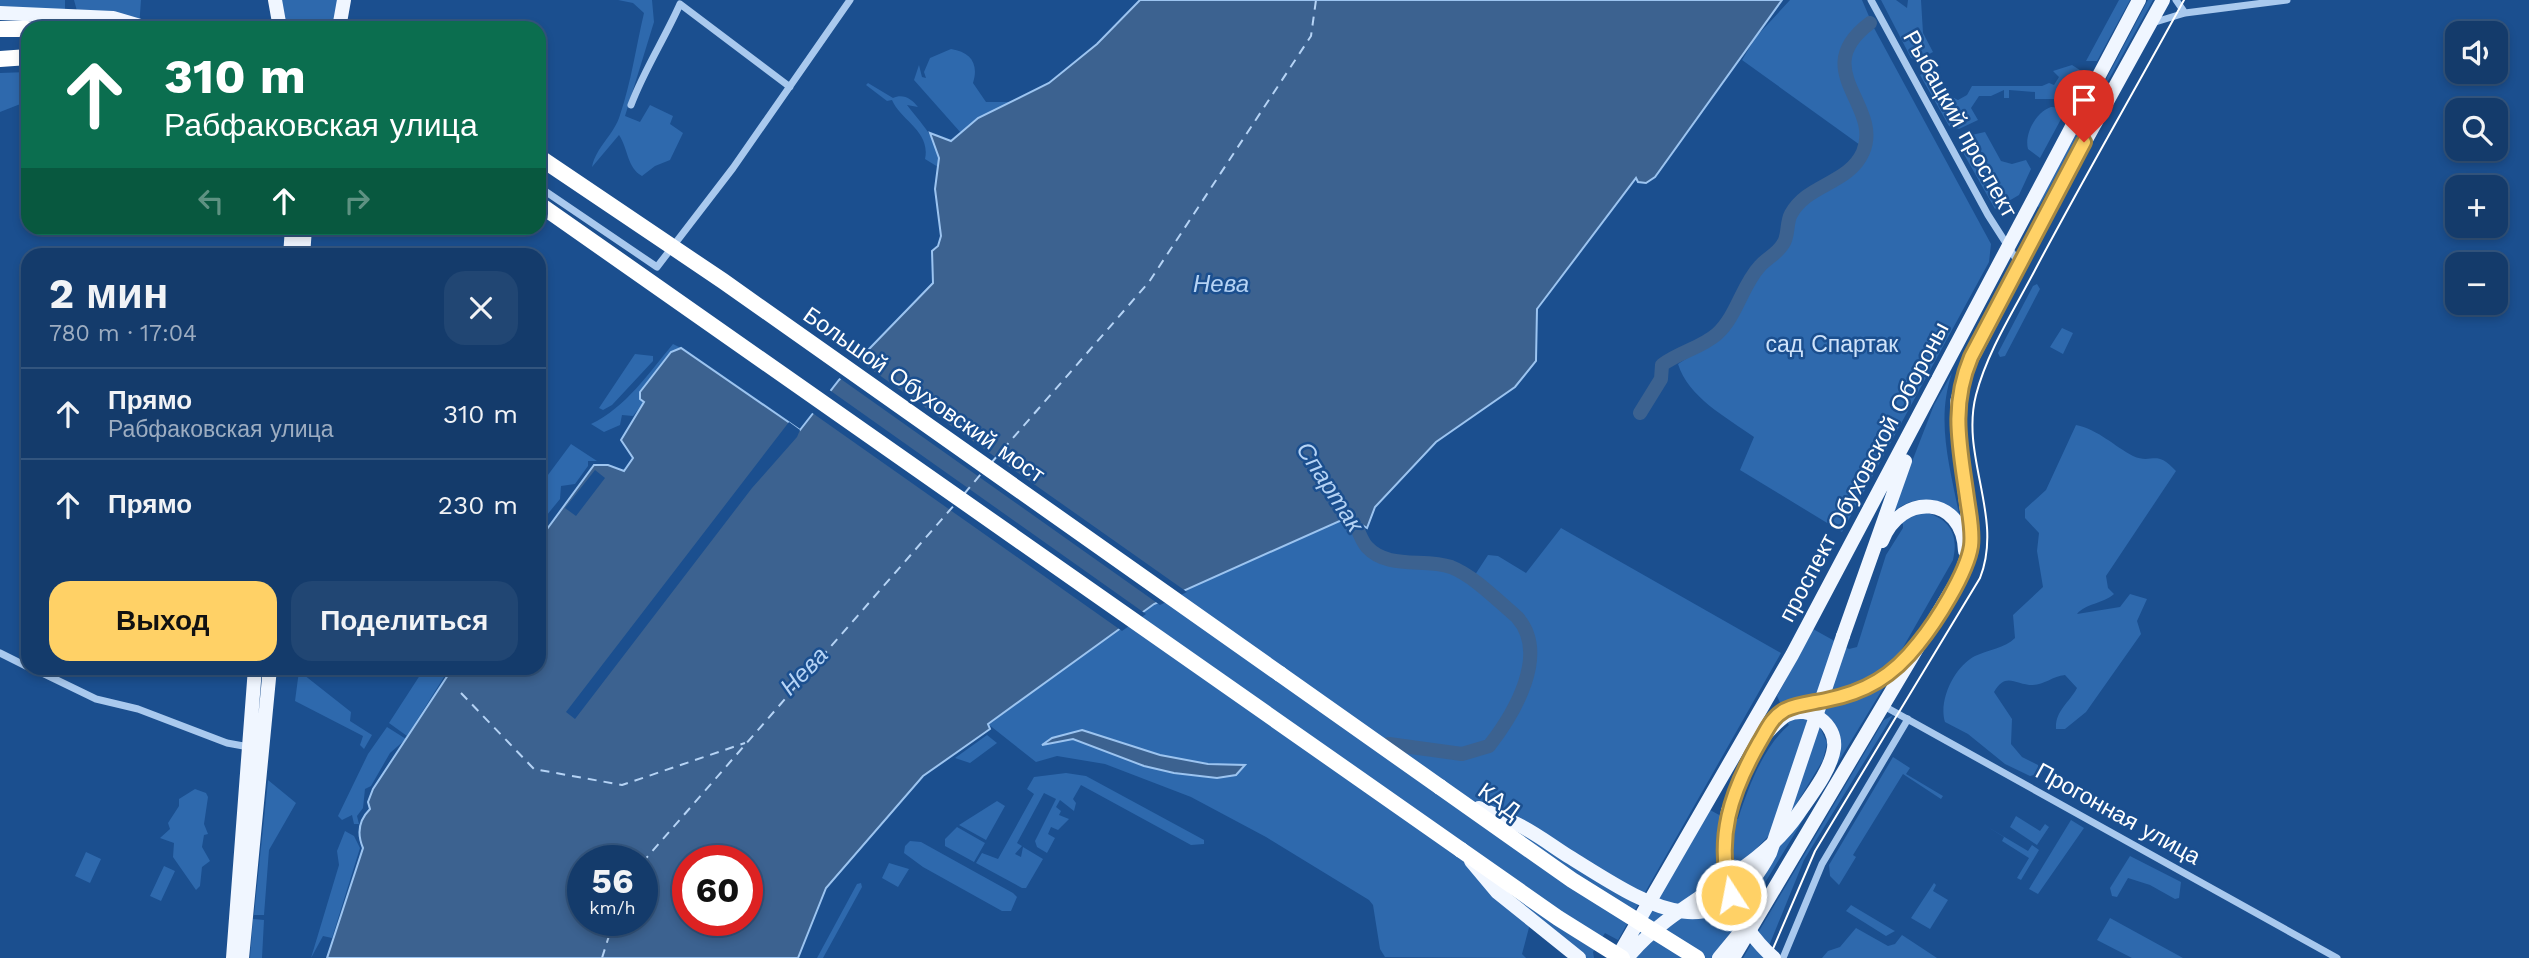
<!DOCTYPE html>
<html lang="ru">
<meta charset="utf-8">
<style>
:root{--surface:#143b6b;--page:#214673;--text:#f1f3f6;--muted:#9dadc1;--line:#33557e;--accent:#ffd166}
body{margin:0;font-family:"Work Sans",sans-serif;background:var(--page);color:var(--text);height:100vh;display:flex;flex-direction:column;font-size:26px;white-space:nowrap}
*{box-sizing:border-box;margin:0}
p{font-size:23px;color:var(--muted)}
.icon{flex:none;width:38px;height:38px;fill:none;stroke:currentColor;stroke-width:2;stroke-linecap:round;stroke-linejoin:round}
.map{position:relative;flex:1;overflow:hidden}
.details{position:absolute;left:21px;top:248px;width:525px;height:427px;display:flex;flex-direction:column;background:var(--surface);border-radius:21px;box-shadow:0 4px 10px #0003,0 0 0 2px var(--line)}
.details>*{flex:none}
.hud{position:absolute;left:21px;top:21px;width:525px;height:214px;border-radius:21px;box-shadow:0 4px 10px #0003,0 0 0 2px var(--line);background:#0b6e4f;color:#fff;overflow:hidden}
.buttons{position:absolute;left:2445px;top:21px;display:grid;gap:14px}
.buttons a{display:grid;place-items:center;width:63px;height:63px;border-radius:14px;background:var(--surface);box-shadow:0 4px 10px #0003,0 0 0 2px var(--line);font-size:35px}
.speed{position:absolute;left:567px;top:845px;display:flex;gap:14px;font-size:35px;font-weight:700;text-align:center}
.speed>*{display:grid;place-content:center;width:91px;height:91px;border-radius:50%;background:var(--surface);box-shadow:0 4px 10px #0003,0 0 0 2px var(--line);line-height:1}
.speed small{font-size:18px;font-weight:400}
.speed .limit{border:10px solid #d22;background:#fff;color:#111}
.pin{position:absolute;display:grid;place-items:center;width:60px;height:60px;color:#fff;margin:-72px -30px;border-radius:50% 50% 50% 0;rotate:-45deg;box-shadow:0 0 7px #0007}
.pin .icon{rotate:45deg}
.me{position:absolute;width:77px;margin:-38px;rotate:349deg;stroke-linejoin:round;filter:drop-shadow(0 0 5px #0008)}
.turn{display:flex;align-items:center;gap:24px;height:147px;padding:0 28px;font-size:32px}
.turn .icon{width:91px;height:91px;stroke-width:2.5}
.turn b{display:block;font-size:49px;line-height:60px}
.lanes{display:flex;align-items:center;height:66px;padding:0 28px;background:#0003;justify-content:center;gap:35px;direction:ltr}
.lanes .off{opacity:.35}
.round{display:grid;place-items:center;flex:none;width:74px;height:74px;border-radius:21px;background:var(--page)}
.overview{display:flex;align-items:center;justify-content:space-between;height:119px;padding:0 28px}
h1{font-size:42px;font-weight:700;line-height:52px}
.button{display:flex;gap:14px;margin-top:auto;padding:14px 28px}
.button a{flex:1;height:80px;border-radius:21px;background:var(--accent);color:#111;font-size:28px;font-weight:700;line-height:80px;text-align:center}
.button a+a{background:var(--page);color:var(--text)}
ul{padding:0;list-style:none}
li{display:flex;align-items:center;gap:21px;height:91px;padding:0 28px;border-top:2px solid var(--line)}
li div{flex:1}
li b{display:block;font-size:26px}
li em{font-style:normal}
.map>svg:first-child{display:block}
.green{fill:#2e69ad}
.water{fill:#3c6290;stroke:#9cc4f0;stroke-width:2;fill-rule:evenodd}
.pier{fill:#1b4f8f}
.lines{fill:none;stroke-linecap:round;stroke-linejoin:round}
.river{stroke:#3c6290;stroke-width:14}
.ferry{stroke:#b5d3f5;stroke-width:2;stroke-dasharray:9 7;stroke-linecap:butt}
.street{stroke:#a9c9ee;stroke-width:7}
.primary{stroke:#f0f6ff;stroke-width:14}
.highway{stroke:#fff;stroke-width:16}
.tram{stroke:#fff;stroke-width:2}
.primary-bridge{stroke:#f0f6ff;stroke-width:14}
.highway-bridge{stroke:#fff;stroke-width:16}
.route-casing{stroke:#a68842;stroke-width:18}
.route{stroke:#ffd166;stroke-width:12}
.labels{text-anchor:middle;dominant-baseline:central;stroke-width:5;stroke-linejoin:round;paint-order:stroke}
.street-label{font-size:23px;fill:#fff;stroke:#1b4f8f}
.park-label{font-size:23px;fill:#cfe3fa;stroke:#1b4f8f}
.water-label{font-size:24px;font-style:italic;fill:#b5d3f5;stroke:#1b4f8f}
</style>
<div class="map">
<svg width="2529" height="958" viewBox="0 0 2529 958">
<rect width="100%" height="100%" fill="#1b4f8f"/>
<path class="green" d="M0,0H65V12L0,10Z
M74,0H141L139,28H104V13L77,11Z
M281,0H339L334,28H285Z
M618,0H652L654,22L625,116L640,122L650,105L673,116L670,124L683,133L670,160L655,166L642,176C627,168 628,148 619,135L592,167C596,147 614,135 620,115C631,83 636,47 644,13L633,3Z
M1790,0H1862L1874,28L1991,244L1989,262L1842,532L1740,470L1754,437C1726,417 1688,397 1678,364L1724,334L1762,268L1788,243L1793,217L1798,209L1852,174L1867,150L1742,60L1756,37Z
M1881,0H1896L1907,8L1908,0H1921L1923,33L1933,52L1918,60L1911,58Z
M2119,0H2130L2097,61H2086Z
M2148,0H2153L2108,81L2103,85Z
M951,49C971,52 979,64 973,83L986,102H1011L978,118L961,133L914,80L919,65L922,77L926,78L924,72L930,58Z
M2072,65L2086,74L2076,93L2061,99H2035V92L2009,90V98H2004V90L1991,96H1979L1971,108L1978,120L1959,129L1949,126L1920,75L1929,69L1944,93L1958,100L1967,95L1972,86H2042L2049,83L2054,85L2059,77L2053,71Z
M28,72V101L0,112V73Z
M868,83L893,98C903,93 912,99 918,107L907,105C921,124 941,141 938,167L925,159C931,131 900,120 892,100L887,101L866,85Z
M2093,103L2094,107L2039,207L2034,205Z
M2051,107L2067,108L2040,158L2028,149C2024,134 2036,112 2051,107Z
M1985,132L2001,161L2012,164L2026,160L2031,169L2019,195L1995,209L1961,149L1967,136Z
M2037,284L2040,289L2005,356L2000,357L1998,353L2033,286Z
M2062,328L2073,333L2063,354L2050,347Z
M673,344L681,348L671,352L640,392V399L644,402L633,416L622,415L620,425L604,432L591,424C626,407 648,374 673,344Z
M635,354L653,356V361L612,405L603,410L599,408Z
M1952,373C1935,422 1951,470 1960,519C1938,500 1917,491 1892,513L1934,405Z
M2076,425C2099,430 2114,446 2133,456C2153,465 2155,448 2176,471L2106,576L2108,588L2114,594C2103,604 2086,603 2077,614L2120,607L2130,594L2147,599L2137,621L2141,634L2086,712L2065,729H2056C2055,711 2069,703 2077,688L2065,675C2053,676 2044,685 2033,685C2015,685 2006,671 1994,692L2012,719L2011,744L2022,757L2038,765V774L2030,776L2005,764L1968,734L1945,722C1938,700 1955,666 1975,656C1988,650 2005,648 2015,638L2013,615L2043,587L2037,551L2039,533L2025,518V509L2046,490Z
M571,444L597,461H588V466L575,484L561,486L560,499L542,521L544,527L539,531V487Z
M1924,512C1950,519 1959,534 1953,560L1901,651L1878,678L1782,707L1777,696L1813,629L1849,649L1857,647L1886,555L1903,528V524L1897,523Z
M1344,518C1359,526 1364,542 1380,551C1411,568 1437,556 1471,581L1488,555L1498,556L1526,573L1561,528L1781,653L1618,940L1605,933L1593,952L1594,958H1585L1531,920L1522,954L1526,958L1385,957L1380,949L1373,905L1369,900L1266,837L1191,797L1105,764L1057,756L1036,762L988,724L1154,604Z
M424,669H449L407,736L389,723Z
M299,671L351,712L350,721L372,735L364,749L360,745L363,736L295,701Z
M1885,685L1749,909L1712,958H1634L1672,924L1789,836L1838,730L1833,721L1815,708Z
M1893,715L1804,860L1764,958H1743L1884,720Z
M1793,718H1807L1820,727L1827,743L1823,760L1791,813L1750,855L1634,941L1710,810L1723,817L1738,819C1748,788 1763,747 1789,725L1786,721Z
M387,727L406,739L390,753L371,786L365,789L363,808L357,816L359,824H354L352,815L342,820L338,816L368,754Z
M987,735L997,743L970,763L955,758Z
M1893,757L1910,768L1906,774L1943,796L1941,799L1903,774L1853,855L1856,857L1839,885L1830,876L1829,865Z
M1066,773L1086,776L1204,840V844L1191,845L1081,785L1073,799L1076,803L1074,811L1060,800L1056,807L1061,811L1059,815L1069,819L1058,830L1051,827L1048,834L1055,838L1047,853L1037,847L1035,841L1056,799L1044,793L1017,843L1022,846L1015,854L1021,857L1023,847L1043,859L1026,888H1022L976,863L982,853L998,859L1034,794L1027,789L1034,777Z
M268,780L296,803L269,850L264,915H254Z
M195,789L206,793L208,797L204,824L208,834L204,835L202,847L210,861L202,867L200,886L196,890L173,857L174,843L160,838L170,829L168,823L179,806V799Z
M997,801L1005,806L986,840L959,825Z
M2016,816L2040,831L2045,824L2049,827L2037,845L2010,827Z
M2071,820L2084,828L2038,894L2029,889Z
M1986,826L2028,851L2032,845L2039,850L2021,880L2017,878L2029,858L2002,841L2004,837Z
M957,827L985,843L974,862L945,846V839Z
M345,831L354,836L360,848L332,938L323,936L311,958L339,865L337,851Z
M910,841L921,842L1013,893L1017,897L1011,911H1002L923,867L904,853L905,846Z
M86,852L101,859L90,883L75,876Z
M2130,856L2181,882L2179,898L2175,899L2150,885L2128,878L2117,897L2112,896L2110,888Z
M889,863L909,869L898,887L882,878Z
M164,866L175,871L161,901L150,896Z
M861,883L862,887L823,958H817L857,884Z
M1934,883L1936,885L1933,891L1948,900L1930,929L1911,918Z
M1851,905L1893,930L1895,931L1886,936L1846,911Z
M2110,918L2183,958H2132L2097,940Z
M253,919L264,920L262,958H250Z
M1856,928L1888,946L1895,944L1902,935L1937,958H1822L1828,951L1840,947Z"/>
<path class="water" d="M1140,0H1782L1655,177L1646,183L1638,182L1636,178L1537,309L1536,361L1515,387L1436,442L1375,507L1367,528L1357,522L1348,527L1344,519L1154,604L988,724L990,729L923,776L826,888L798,958H327L363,848C357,834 359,820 370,809L368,802L373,789L452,669L539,668V540L594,465H608L624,471L633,458L621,440L644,402L640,399V392L671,352L681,348L800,430L839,380L933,283L932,251L938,246L941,236L935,189L939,158L930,133L951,141L978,118L1049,83L1097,44ZM583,861H642V920H583ZM688,861H747V920H688Z
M1082,730L1160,755L1208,764L1245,765L1236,775L1217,778L1174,773L1144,766L1073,739L1042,745L1052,738Z"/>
<path class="pier" d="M855,358L1187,592L1160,605L838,377Z
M828,389L1146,614L1122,631L811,412Z
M789,422L800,430L797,437L752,488L575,719L566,712Z
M595,470L605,478L576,516L565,508Z"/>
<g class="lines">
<path class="river" d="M1640,413L1661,379L1662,365C1679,352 1701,348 1717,334C1737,316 1742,285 1760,266C1767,258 1777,254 1783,244C1789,236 1786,223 1791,214C1807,184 1849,184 1863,152C1883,105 1807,70 1870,23
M1348,508C1356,520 1358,537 1367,547C1388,570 1424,558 1451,567C1474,576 1498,601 1517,617C1550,654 1514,714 1489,746L1462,754L1389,744"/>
<path class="ferry" d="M992,462L1149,282L1311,36L1316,0
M964,494L981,474
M461,693L534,769L622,785L745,743
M642,863L956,503
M602,958L614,920"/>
<path class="street" d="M1871,0L1988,215L2020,265
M2176,0L2185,13
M2152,23L2185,13L2287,0
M631,105C644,70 665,38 680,4L790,87
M539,187L657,267L733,168L850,0
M0,653L28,667
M32,668L96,699L138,709L227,743L249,747
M1882,705L2337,958
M1783,958L1822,864L1908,719"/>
<path class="primary" d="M275,0L280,28
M0,13L113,18L147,28
M339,28L344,0
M290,256L292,228
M303,256L305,228
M1882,541C1901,492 1963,495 1965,551
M1843,636L1905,461
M1790,708C1834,693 1864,699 1899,664
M1728,811L1742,775L1766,730
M1471,861L1497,892L1579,958
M233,958L255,668
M242,958L270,668
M1617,958L1792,655L2139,0
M1627,958C1674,900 1755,877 1798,814C1811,795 1831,770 1834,748C1837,724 1809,704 1787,715C1778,720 1770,730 1763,737
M1719,958L1738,935
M1733,958L1960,576L1971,545L1958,435L1957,402L1965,372L2072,165L2163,0"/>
<path class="highway" d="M0,29H28
M0,59L28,57
M539,204L1461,850
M1280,674L1440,787"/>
<path class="tram" d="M1769,958L1815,851L1980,578C2004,517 1960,457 1976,395C1987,352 2014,310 2035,270C2083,179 2135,90 2184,0"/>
<path class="primary-bridge" d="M1479,808C1489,813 1498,815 1508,820C1529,828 1549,844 1568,856C1640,900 1715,958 1770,853L1843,636
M1728,811C1717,865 1731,921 1774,958"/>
<path class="highway-bridge" d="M539,157L723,281L1280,674
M1440,787L1572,880L1697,958
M1461,850L1558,918L1622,958"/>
</g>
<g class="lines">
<g class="route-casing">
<path id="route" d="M1731,895C1715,839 1731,792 1759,743C1767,730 1771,718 1785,710C1797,704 1812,703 1826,700C1866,692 1893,676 1918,644C1936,622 1967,573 1971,546C1973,531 1969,513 1967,498C1960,447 1950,407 1971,357L2084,142"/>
</g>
<use href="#route" class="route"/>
</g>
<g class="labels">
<g class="street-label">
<text transform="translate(1960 124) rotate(61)">Рыбацкий проспект</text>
<text transform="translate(924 395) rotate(35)">Большой Обуховский мост</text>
<text transform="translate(1864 472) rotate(-62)">проспект Обуховской Обороны</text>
<text transform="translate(1499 801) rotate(35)">КАД</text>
<text transform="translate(2118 814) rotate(29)">Прогонная улица</text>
</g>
<g class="park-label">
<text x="1832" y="344">сад Спартак</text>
</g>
<g class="water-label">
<text x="1221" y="284">Нева</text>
<text transform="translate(1330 487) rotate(57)">Спартак</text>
<text transform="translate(804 671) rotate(-46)">Нева</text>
</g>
</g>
</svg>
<div class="buttons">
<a><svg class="icon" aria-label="sound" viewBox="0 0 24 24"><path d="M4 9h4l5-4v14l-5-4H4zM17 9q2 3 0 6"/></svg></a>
<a><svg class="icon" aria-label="search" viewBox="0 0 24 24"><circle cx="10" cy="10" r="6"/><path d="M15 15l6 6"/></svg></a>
<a>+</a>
<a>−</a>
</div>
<div class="speed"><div>56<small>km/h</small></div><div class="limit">60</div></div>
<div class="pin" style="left:2084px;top:142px;background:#d93025"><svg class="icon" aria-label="arrive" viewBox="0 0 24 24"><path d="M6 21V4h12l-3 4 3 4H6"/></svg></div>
<svg class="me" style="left:1731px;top:895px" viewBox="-20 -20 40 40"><circle r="17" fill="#ffd166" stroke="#fff" stroke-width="3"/><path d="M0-11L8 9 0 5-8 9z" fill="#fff"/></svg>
<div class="hud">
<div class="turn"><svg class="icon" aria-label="ahead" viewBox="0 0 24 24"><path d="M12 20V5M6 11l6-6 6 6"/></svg><div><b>310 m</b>Рабфаковская улица</div></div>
<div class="lanes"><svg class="icon off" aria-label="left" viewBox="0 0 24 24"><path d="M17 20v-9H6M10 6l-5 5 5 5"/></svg><svg class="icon" aria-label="ahead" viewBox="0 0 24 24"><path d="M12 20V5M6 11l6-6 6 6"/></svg><svg class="icon off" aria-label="right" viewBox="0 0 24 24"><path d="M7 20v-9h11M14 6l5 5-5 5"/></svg></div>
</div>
<section class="details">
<div class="overview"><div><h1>2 мин</h1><p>780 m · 17:04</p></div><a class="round"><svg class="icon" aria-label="close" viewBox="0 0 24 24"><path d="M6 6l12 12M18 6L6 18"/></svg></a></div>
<ul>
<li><svg class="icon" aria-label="ahead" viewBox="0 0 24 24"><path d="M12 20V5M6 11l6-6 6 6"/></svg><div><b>Прямо</b><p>Рабфаковская улица</p></div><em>310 m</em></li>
<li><svg class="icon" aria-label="ahead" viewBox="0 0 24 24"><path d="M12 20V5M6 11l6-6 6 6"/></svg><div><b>Прямо</b></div><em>230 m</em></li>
</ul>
<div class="button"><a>Выход</a><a>Поделиться</a></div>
</section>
</div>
